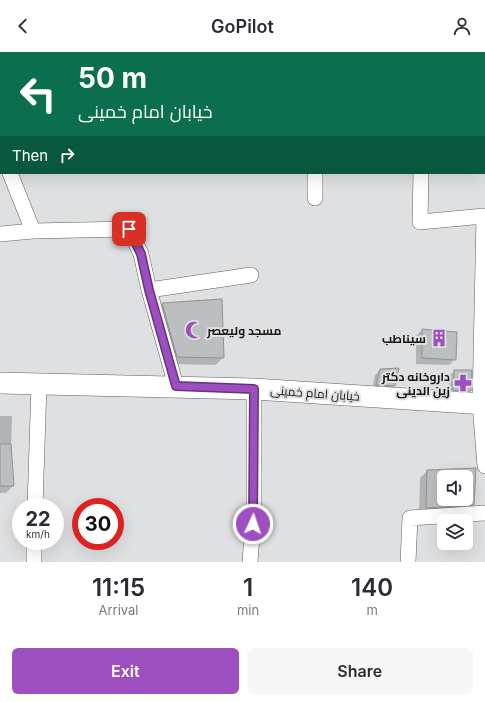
<!DOCTYPE html>
<meta charset="utf-8">
<style>
:root{--surface:#fff;--page:#f7f7f7;--text:#2b2b33;--muted:#7c7c81;--accent:#9d4ebf}
body{margin:0;font-family:Inter,Cairo,sans-serif;background:var(--page);color:var(--text);height:100vh;display:flex;flex-direction:column;font-size:15px;white-space:nowrap}
*{box-sizing:border-box;margin:0}
p{font-size:13px;color:var(--muted)}
.icon{flex:none;width:22px;height:22px;fill:none;stroke:currentColor;stroke-width:2;stroke-linecap:round;stroke-linejoin:round}
.map{position:relative;height:510px;overflow:hidden}
.panel{display:flex;flex-direction:column;background:var(--surface);flex:1}
.panel>*{flex:none}
.hud{position:absolute;left:0px;top:0px;width:485px;height:122px;box-shadow:0 4px 16px #0002;background:#0b6e4f;color:#fff;overflow:hidden}
.fabs{position:absolute;left:437px;top:418px;display:grid;gap:8px}
.fabs a{display:grid;place-items:center;width:36px;height:36px;border-radius:6px;background:var(--surface);box-shadow:0 4px 16px #0002;font-size:20px}
.speed{position:absolute;left:12px;top:446px;display:flex;gap:8px;font-size:20px;font-weight:700;text-align:center}
.speed>*{display:grid;place-content:center;width:52px;height:52px;border-radius:50%;background:var(--surface);box-shadow:0 4px 16px #0002;line-height:1}
.speed small{font-size:10px;font-weight:400}
.speed .limit{border:6px solid #d22;background:#fff;color:#111}
.pin{position:absolute;display:grid;place-items:center;width:34px;height:34px;color:#fff;margin:-17px;border-radius:8px;box-shadow:0 2px 6px #0006}
.me{position:absolute;width:44px;margin:-22px;rotate:3deg;stroke-linejoin:round;filter:drop-shadow(0 0 3px #0008)}
.turn{display:flex;align-items:center;gap:14px;height:84px;padding:0 12px;font-size:18px}
.turn .icon{width:52px;height:52px;stroke-width:2.5}
.turn b{display:block;font-size:28px;line-height:34px}
.then{display:flex;align-items:center;height:38px;padding:0 12px;background:#0003;gap:8px;font-size:15px}
.eta{display:flex;justify-content:space-evenly;align-items:center;height:68px;text-align:center}
.eta b{font-size:24px;font-weight:600;line-height:28px}
.button{display:flex;gap:8px;margin-top:auto;padding:8px 12px}
.button a{flex:1;height:46px;border-radius:6px;background:var(--accent);color:#fff;font-size:16px;font-weight:600;line-height:46px;text-align:center}
.button a+a{background:var(--page);color:var(--text)}
header{display:flex;justify-content:space-between;align-items:center;height:52px;padding:0 12px;background:var(--surface);font-size:18px;font-weight:600}
.map>svg:first-child{display:block}
.shadow{fill:#0003;fill-rule:evenodd}
.building{fill:#bcbec0;stroke:#8f9193;fill-rule:evenodd}
.lines{fill:none;stroke-linecap:round;stroke-linejoin:round}
.street-casing{stroke:#5d5f61;stroke-width:16}
.secondary-casing{stroke:#5d5f61;stroke-width:22}
.street{stroke:#fff;stroke-width:15}
.secondary{stroke:#fff;stroke-width:21}
.route-casing{stroke:#66337c;stroke-width:10}
.route{stroke:#9d4ebf;stroke-width:7}
.labels{text-anchor:middle;dominant-baseline:central;stroke-width:4;stroke-linejoin:round;paint-order:stroke}
.poi-label{font-size:12px;font-weight:bold;fill:#161617;stroke:#dee0e2;text-anchor:end}
.street-label{font-size:12px;fill:#161617;stroke:#dee0e2}
</style>
<header><svg class="icon" aria-label="back" viewBox="0 0 24 24"><path d="M15 5l-7 7 7 7"/></svg>GoPilot<svg class="icon" aria-label="person" viewBox="0 0 24 24"><circle cx="12" cy="8" r="4"/><path d="M4 21q1-7 8-7t8 7"/></svg></header>
<div class="map">
<svg width="485" height="510" viewBox="0 0 485 510">
<rect width="100%" height="100%" fill="#dee0e2"/>
<path class="shadow" d="M0,0L19,1H1L0,53Z
M162,252L223,305L216,313L170,312L155,259Z
M422,278L455,307L449,313L416,312V284Z
M380,318L394,334L389,339L372,338L375,323Z
M455,319L470,339L465,344L449,343L450,323Z
M0,364H12L11,400L13,434L6,441H0Z
M475,417L473,452L466,460L419,463L420,426L427,419ZM444,425H466V447H444Z"/>
<path class="building" d="M222,247L224,306L177,305L162,251Z
M422,277L457,280L456,308L422,306Z
M399,316L395,334L376,333L380,317Z
M454,318H472L471,339L453,338Z
M0,392H11L14,434H0Z
M476,416L474,453L426,456L427,418ZM444,425H466V447H444Z"/>
<g class="lines">
<g class="street-casing">
<path id="street" d="M426,1V0
M0,96L1,99
M10,121L33,179
M315,121V146
M421,121L420,170L484,164L480,352L485,414
M0,182L33,179L129,177L141,202L149,238L176,334
M149,238L251,223
M35,455L39,332
M34,510V489
M250,510L254,459V337
M408,510L410,466L485,461"/>
</g>
<g class="secondary-casing">
<path id="secondary" d="M0,331L254,337L485,352"/>
</g>
<use href="#street" class="street"/>
<use href="#secondary" class="secondary"/>
</g>
<g class="lines">
<g class="route-casing">
<path id="route" d="M129,177L141,202L149,238L176,334L254,337L253,472"/>
</g>
<use href="#route" class="route"/>
</g>
<defs>
<g id="mosque-bare" transform="scale(1.38)"><path d="M3.5-4.9A6 6 0 1 0 3.5 4.9A5 5 0 1 1 3.5-4.9Z" fill="#9d4ebf" stroke="#dee0e2" stroke-width="2.5" paint-order="stroke"/></g>
<g id="building-bare" transform="scale(1.38)"><path d="M-4-6H4V6H1V3H-1V6H-4ZM-2.5-4.3h1.7v1.8h-1.7ZM.8-4.3h1.7v1.8H.8ZM-2.5-1h1.7V.8h-1.7ZM.8-1h1.7V.8H.8Z" fill="#9d4ebf" stroke="#dee0e2" stroke-width="2.5" paint-order="stroke"/></g>
<g id="pharmacy-bare" transform="scale(1.38)"><path d="M-2-6h4v4h4v4h-4v4h-4v-4h-4v-4h4Z" fill="#9d4ebf" stroke="#dee0e2" stroke-width="2.5" paint-order="stroke"/></g>
</defs>
<g fill-rule="evenodd">
<use href="#mosque-bare" x="194" y="278"/>
<use href="#building-bare" x="439" y="286"/>
<use href="#pharmacy-bare" x="463" y="331"/>
</g>
<g class="labels">
<g class="poi-label">
<text x="207" y="278" text-anchor="start">مسجد ولیعصر</text>
<text x="426" y="286">سیناطب</text>
<text x="450" y="324">داروخانه دکتر<tspan x="450" dy="14">زین الدینی</tspan></text>
</g>
<g class="street-label">
<text transform="translate(315 341) rotate(4)">خیابان امام خمینی</text>
</g>
</g>
</svg>
<div class="fabs">
<a><svg class="icon" aria-label="sound" viewBox="0 0 24 24"><path d="M4 9h4l5-4v14l-5-4H4zM17 9q2 3 0 6"/></svg></a>
<a><svg class="icon" aria-label="layers" viewBox="0 0 24 24"><path d="M12 4l9 5-9 5-9-5zM3 14l9 5 9-5"/></svg></a>
</div>
<div class="speed"><div>22<small>km/h</small></div><div class="limit">30</div></div>
<div class="pin" style="left:129px;top:177px;background:#d93025"><svg class="icon" aria-label="arrive" viewBox="0 0 24 24"><path d="M6 21V4h12l-3 4 3 4H6"/></svg></div>
<svg class="me" style="left:253px;top:472px" viewBox="-20 -20 40 40"><circle r="17" fill="#9d4ebf" stroke="#fff" stroke-width="3"/><path d="M0-11L8 9 0 5-8 9z" fill="#fff"/></svg>
<div class="hud">
<div class="turn"><svg class="icon" aria-label="left" viewBox="0 0 24 24"><path d="M17 20v-9H6M10 6l-5 5 5 5"/></svg><div><b>50 m</b>خیابان امام خمینی</div></div>
<div class="then">Then<svg class="icon" aria-label="right" viewBox="0 0 24 24"><path d="M7 20v-9h11M14 6l5 5-5 5"/></svg></div>
</div>
</div>
<section class="panel">
<div class="eta">
<div><b>11:15</b><p>Arrival</p></div>
<div><b>1</b><p>min</p></div>
<div><b>140</b><p>m</p></div>
</div>
<div class="button"><a>Exit</a><a>Share</a></div>
</section>
